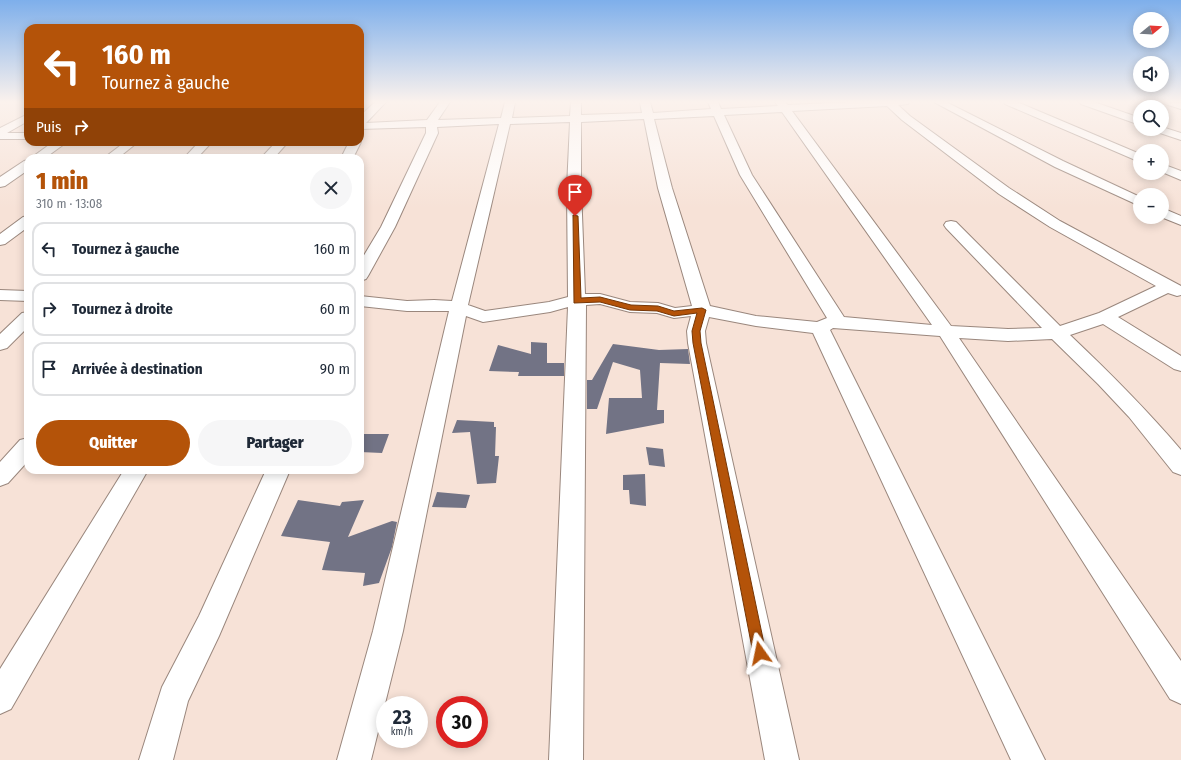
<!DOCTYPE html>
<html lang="fr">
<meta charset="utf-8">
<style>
:root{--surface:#fff;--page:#f6f6f7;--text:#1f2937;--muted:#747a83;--line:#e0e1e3;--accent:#b45309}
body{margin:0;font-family:"Fira Sans Condensed",sans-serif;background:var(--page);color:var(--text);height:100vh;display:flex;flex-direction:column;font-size:15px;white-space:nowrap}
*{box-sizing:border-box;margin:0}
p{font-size:13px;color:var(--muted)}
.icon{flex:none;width:22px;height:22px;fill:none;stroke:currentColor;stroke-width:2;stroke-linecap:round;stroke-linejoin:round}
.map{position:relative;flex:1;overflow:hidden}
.sheet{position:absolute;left:24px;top:154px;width:340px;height:320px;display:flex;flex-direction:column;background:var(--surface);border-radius:12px;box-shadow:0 2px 10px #0003}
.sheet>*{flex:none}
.guide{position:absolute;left:24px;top:24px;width:340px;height:122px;border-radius:12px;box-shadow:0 2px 10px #0003;background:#b45309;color:#fff;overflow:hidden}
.needle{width:26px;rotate:72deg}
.tools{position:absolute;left:1133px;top:12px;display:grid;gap:8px}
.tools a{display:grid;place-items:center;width:36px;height:36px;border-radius:50%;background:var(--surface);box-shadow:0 2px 10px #0003;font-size:20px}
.speed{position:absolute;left:376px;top:696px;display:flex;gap:8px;font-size:20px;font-weight:700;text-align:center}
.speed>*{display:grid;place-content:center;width:52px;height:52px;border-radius:50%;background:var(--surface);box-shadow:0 2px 10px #0003;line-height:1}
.speed small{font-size:10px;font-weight:400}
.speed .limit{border:6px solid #d22;background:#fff;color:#111}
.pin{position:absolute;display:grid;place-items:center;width:34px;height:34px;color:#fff;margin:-41px -17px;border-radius:50% 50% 50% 0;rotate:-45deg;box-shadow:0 0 4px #0007}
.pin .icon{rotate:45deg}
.me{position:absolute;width:44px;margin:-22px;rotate:348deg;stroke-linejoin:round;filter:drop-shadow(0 0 3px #0008)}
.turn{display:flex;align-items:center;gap:14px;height:84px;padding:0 12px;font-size:18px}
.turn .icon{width:52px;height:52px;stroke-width:2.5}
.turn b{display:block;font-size:28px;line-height:34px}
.then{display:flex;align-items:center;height:38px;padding:0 12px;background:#0003;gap:8px;font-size:15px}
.round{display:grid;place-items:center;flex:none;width:42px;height:42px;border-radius:21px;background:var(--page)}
.overview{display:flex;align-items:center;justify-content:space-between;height:68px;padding:0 12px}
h1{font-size:24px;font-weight:800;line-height:30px;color:var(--accent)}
.cta{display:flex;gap:8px;margin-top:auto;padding:8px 12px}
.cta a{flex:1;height:46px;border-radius:24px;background:var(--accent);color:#fff;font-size:16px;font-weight:800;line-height:46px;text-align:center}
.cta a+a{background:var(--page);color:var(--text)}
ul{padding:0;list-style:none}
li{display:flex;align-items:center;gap:12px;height:54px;margin:0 8px 6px;padding:0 4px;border:2px solid var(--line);border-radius:12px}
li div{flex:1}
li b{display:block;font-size:15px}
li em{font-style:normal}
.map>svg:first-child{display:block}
.building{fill:#727385}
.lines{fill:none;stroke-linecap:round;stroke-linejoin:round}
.minor-casing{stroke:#9a877d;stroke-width:2}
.minor{fill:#fff;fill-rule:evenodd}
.route{fill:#b45309;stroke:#753606}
</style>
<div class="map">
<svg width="1181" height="760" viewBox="0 0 1181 760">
<rect width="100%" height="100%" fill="#f7e2d7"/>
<path class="building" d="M531,342L547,343V363H564V376H518L519,372L489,371L498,345L531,354Z
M613,344L659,350L688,349L690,364L660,363L657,410H664V423L606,434L609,398H642L640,370L613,362L597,409H587V380H592Z
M457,420L494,422V427H496L495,456H499L496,483L477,484L470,432L452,433Z
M360,434H389L382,453L360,452Z
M646,447L663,449L665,467L649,465Z
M645,474L646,506L630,504L629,490H623V475Z
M437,492L470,495L466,508L432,507Z
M298,500L340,506L342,502L364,500L348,537L392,521L397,522L392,547L379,583L363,586L365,573L322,570L330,542L281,536Z"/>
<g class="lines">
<g class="minor-casing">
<path id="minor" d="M375,102H386L366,123L427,120L440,102H450L438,120L501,118L505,102H515L512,118L570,116L571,102H581V115L642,113L640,102H650L653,113L711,109L708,102H718L721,109L778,106L775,102H785L788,105L852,102H909L908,104L898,105L910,116L1009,188L1060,221L1181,286V295L1177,296L1168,293L1118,317L1181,356V371L1174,369L1103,324L1070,335C1109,372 1146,409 1181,450V475L1173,472L1129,417L1098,384L1052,339L1008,341L959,338L1181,661V704L1170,699L940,336L833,328L830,330L1045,760H1011L813,333L756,326L709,317L705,331L706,343L799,760H765L688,343L687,331L691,316L674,318L657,313L630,312L600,304L586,305L583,760H549L568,307L550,312L483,322L466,316L403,631L371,760H337L373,631L449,311H407L360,306V296L407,301L434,300L452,301L499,124L437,127L438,133L395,227L368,276L366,279L360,281V262L381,227L426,133V127L360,129V116ZM887,106L902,120L999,194L1050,227L1156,286L1099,313L1060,326L956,222L951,221L946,222L944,225L946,228L1042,328L1008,329L951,326L792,111ZM782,112L932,325L844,317L752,175L724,115ZM714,116L740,175L827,318L817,322L756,316L710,306L672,188L654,119ZM644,119L658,188L692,306L675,308L658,303L630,302L600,294H585L581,188V122ZM570,122L567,188L568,297L549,302L485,311L468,305L510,124Z
M934,102H946L1063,161L1140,197V206L1055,167Z
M1004,102H1017L1140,154V162L1005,104Z
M1080,102H1094L1140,118V125L1081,104Z
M1164,102L1181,103V109L1165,104Z
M28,114V121L7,133H28V139H0V128Z
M1162,127L1181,133V140L1154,131L1153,129H1162Z
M360,141L361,142L353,158H341L349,142Z
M53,142H67L45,158H31Z
M125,142H138L118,158H104Z
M199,142H212L197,158H184Z
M276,142H288L274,158H261Z
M28,160V170L5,186L0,187V177L24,161Z
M1162,164L1181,171V180L1162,172Z
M1162,208L1181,216V225L1161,217Z
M28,216V227L5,244L0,245V234L23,217Z
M0,290L28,291V301L0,300Z
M28,312V327L7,348L0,350V334L22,313Z
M28,438V461L8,483L0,486V462L20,440Z
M124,470H148L11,709L0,714V669Z
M266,470H290L219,636L188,701L173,760H139L162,687L199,616Z"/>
</g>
<use href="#minor" class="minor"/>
</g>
<linearGradient id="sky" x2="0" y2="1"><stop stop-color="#7eafeb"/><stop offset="0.49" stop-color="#fbf2ed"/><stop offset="1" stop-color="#fbf2ed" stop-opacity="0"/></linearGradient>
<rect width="1181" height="208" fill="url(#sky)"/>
<path class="route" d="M573,215L578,216L581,298L600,297L631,305L658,306L674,311L702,308L706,310L700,331L701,343L766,653L764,658L760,660L755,658L753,653L693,343L692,331L697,313L674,316L657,311L630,310L600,302L574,303Z"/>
</svg>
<div class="tools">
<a><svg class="needle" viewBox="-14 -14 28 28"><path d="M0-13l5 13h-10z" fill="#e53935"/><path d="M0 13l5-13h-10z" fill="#747a83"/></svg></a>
<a><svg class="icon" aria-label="sound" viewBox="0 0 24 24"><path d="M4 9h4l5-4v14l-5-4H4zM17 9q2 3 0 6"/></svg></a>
<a><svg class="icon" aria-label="search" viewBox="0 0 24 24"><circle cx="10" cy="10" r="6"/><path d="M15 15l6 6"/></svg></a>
<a>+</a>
<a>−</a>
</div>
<div class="speed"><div>23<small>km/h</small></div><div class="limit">30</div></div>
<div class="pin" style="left:575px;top:216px;background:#d93025"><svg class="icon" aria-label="arrive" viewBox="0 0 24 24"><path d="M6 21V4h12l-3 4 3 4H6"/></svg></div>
<svg class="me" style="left:760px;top:653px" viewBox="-20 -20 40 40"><path d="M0-17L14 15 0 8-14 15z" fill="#b45309" stroke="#fff" stroke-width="4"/></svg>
<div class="guide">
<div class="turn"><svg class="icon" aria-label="left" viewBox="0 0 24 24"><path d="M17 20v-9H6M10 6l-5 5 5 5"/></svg><div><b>160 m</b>Tournez à gauche</div></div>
<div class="then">Puis<svg class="icon" aria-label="right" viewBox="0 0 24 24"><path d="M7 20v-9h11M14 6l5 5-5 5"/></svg></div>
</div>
<section class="sheet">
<div class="overview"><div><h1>1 min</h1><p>310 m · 13:08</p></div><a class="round"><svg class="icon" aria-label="close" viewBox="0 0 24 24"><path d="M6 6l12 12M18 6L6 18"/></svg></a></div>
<ul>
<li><svg class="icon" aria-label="left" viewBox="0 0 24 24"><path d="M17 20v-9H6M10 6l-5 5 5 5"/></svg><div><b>Tournez à gauche</b></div><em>160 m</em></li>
<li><svg class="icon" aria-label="right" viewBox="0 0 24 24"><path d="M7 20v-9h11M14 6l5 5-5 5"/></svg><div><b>Tournez à droite</b></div><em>60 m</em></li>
<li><svg class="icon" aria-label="arrive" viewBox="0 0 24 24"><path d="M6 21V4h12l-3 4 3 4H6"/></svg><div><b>Arrivée à destination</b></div><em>90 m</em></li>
</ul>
<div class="cta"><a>Quitter</a><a>Partager</a></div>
</section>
</div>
